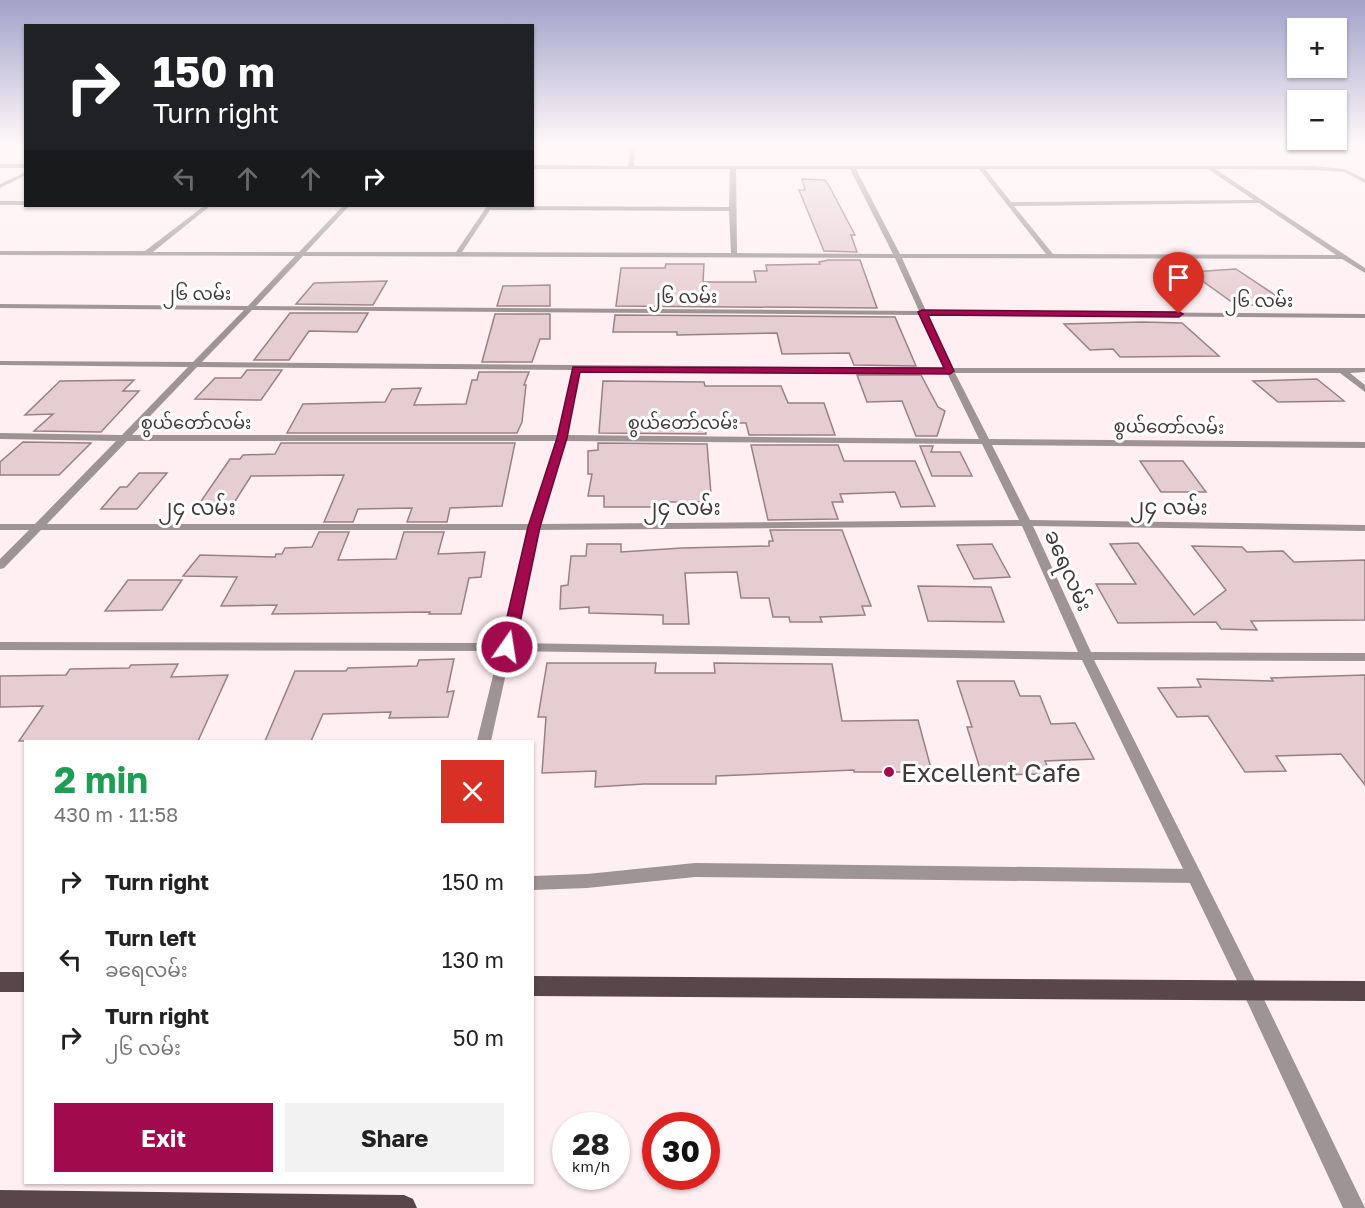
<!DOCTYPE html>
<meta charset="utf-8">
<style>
:root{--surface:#fff;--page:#f2f2f2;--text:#222;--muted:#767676;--accent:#a10b4e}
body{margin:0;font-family:"Golos Text","Noto Sans Myanmar",sans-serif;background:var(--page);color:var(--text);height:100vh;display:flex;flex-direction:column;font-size:22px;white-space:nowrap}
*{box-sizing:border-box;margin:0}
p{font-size:20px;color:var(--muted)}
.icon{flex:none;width:33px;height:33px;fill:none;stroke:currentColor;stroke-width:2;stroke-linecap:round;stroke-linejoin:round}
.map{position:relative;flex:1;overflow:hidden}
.sheet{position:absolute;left:24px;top:740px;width:510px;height:444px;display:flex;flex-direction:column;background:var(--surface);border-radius:0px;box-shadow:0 2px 4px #0004}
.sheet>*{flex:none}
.banner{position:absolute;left:24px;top:24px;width:510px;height:183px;border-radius:0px;box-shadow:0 2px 4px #0004;background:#202124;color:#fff;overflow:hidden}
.tools{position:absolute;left:1287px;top:18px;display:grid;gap:12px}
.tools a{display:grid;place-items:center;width:60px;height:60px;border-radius:0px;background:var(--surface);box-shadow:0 2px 4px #0004;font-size:30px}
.speed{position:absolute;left:552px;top:1112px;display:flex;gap:12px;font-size:30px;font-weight:700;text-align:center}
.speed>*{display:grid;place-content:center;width:78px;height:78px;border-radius:50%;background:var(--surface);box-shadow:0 2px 4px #0004;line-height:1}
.speed small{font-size:15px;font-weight:400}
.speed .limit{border:9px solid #d22;background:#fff;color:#111}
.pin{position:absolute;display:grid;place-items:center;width:51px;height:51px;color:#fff;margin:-62px -26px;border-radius:50% 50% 50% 0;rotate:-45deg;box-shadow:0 0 6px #0007}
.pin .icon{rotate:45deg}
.me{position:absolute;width:66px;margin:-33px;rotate:13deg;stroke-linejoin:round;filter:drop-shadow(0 0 4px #0008)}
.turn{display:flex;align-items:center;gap:21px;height:126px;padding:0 30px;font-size:27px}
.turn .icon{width:78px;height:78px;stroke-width:2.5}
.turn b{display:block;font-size:42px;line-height:51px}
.lanes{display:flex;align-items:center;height:57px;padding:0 30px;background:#0003;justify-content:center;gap:30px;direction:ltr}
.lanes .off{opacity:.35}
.round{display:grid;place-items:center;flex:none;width:63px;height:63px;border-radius:0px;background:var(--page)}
.head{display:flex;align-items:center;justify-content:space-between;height:102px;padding:0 30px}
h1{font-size:36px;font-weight:700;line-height:45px;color:#1e9e55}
.primary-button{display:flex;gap:12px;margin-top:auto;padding:12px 30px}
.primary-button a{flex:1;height:69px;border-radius:0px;background:var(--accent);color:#fff;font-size:24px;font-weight:700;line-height:69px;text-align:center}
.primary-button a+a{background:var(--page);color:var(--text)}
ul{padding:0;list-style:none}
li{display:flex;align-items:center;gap:18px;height:78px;padding:0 30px}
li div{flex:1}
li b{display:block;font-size:22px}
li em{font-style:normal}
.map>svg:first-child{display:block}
.building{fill:#e6cdd2;stroke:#988186;stroke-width:1.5}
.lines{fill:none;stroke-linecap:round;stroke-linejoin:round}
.lane{fill:#9e9395;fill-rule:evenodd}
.street{fill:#9e9395;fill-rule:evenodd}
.primary{fill:#58464a;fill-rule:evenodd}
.route{fill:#a10b4e;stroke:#690733;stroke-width:1.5}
.poi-dot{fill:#a10b4e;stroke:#fff;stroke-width:2}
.labels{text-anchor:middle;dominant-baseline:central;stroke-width:6;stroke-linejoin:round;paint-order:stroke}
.far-street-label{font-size:18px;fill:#42383a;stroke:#fff}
.street-label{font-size:21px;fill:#42383a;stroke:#fff}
.near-poi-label{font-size:26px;fill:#42383a;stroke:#fff;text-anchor:start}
</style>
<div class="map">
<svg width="1365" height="1208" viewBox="0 0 1365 1208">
<rect width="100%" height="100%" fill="#ffeff2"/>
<path class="building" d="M802,179L825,180L828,184L855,235H851L857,252L824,251L799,190H805Z
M828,260H860L877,308L616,306L621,268H665L666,264H704L703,282H756L754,271H767L766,265L820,264L819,262Z
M1236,269L1290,305H1236L1190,272Z
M387,281L373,305L296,304L314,283Z
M550,285V306H497L503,286Z
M290,313H368L357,332L309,331L289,360H254Z
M495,314H550V339H540L532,362H482Z
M615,315L895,317L916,366L854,365L849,353L782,354L777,333L677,335V332H613Z
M1142,322L1182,323L1219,356L1120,357L1113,349L1090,350L1064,324Z
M247,370H282L261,400L195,399L215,378H241Z
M479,372H529L524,385H526L522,422L517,433H287L303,404L385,402L392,389L421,388L414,405L466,404L472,380H477Z
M857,375H921L938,407L945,411L937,436H916L902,401L867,402Z
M1317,379L1344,401L1278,402L1253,381Z
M134,380L123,391H139L101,432L34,431L53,414L25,415L60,381Z
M603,381L704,382L705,386H781L788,403H824L835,435H749L746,423H705L706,434L599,433Z
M23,442L91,443L59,475H0V462Z
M281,443H515L502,506L450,508L447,522H407L412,508L358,509L353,522H324L344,475L251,476L232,506L197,507L230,459H240L243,455L275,454Z
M598,443L707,444L711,494H707V502H664V507H604V496H588L592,474H588V451L598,450Z
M751,445H838L844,461H915L935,506L901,507L895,492L840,494L843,502H832L838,519L768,520Z
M920,446H933L931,452H960L972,476H932Z
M1140,461H1183L1206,492H1161Z
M139,473H167L137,509H101L120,487H127Z
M770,530H842L871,606H862L865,615L820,617L822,622H790L789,617H773L769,598H741L737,572L685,573L689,624H663V615L589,613V607L560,609L561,586L568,585L571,556H586L587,544H621V552L682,548L769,546V541H773Z
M319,532H349L338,560L396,559L404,532H444L438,554L485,552L481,577L469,578L461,614H429L430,612L272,614L277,605L221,606L237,577L183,576L200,555L275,557L276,554H282L285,548L312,547Z
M1138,543L1194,615L1226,590L1192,546L1242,547L1247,552L1283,551L1294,562L1365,560V620L1251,621L1257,630L1221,629L1216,622L1118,623L1096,584H1136L1110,544Z
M992,544L1010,577L974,579L957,545Z
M128,580H182L162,610L105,611Z
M918,586L991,587L1004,622L928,621Z
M454,659L447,692L454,691L448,717L389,718L391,712L323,714L311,741H265L295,671H346L348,668L417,666L419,660Z
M547,663H656L655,673H715L714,663L832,664L842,721L918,720L932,772H854V770L716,776V784H644L595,787L596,771L542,773L546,717H538Z
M178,664L171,677L228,675L198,741H19L43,706L0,707V676L66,675L70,669L129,668L131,665Z
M1365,675V785L1341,754L1276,756L1286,771L1245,772L1208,716L1177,717L1158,688L1201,687L1197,679L1273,681L1271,678Z
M957,681H1014L1020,696H1040L1051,724L1075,723L1094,759L1045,761L1051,774L982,775L967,727H972Z"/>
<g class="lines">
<path class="lane" d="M695,863L1194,869L1200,871L1202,876L1200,881L1194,883L695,877L587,888L532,890V876L587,874Z"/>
<path class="street" d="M631,144H635L634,166H1314L1345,169L1365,179V183L1344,172L1314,170L1215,169L1365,268V273L1342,259L902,258L926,311L1365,314V318L928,315L953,368H1365V372L1350,373L1365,385V392L1340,373H955L989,439L1365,442V448L992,445L1030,520L1365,525V531L1033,526L1091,652L1365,653V661L1094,660L1256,983L1365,1208H1343L1244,995L1082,660L511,651L491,741H477L499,651L0,650V642L501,643L528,530H41L4,568L0,569V559L29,530H0V524H35L116,441L0,439V433L122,435L188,367L0,365V361L193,362L244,310L0,308V304L248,306L295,256L0,255V251H145L204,206H210L153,252H299L343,206H349L306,252H456L487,206L729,207L730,169H532V165L628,166ZM736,169H850L893,254L737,253ZM856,169H979L1046,254H900ZM985,169H1208L1254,200L1011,202ZM1259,203L1336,255L1053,254L1014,206ZM490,210L729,211L731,253L462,252ZM303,256L895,258L919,311L256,306ZM252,310L921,315L945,368L202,362ZM197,367L572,370L558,435H132ZM580,370L947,373L979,439L567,435ZM127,441H556L530,524H47ZM566,441L982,444L1019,520L540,524ZM1022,526L1078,652L513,643L539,530Z
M0,164H26V168H0Z
M26,172V175L0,188V184Z
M0,201H26V205H0Z"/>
<path class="primary" d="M0,972H26V992H0Z
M532,976L1365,981V1001L532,996Z
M0,1190L404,1195L413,1199L417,1208H0Z"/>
</g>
<linearGradient id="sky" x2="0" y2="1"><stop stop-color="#a1a2ca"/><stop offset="0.46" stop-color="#fff8f9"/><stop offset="1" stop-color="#fff8f9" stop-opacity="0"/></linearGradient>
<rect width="1365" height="313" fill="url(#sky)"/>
<path class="route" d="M922,310L1179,312L1183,314L1179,317L928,315L954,371L950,374L580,372L567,438L540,527L515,647L507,652L502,650L500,647L528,527L557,438L573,367L944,368L918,312Z"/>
<circle class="poi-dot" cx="889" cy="772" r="6"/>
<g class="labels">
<g class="far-street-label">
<text x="197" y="293">၂၆ လမ်း</text>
<text x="683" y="296">၂၆ လမ်း</text>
<text x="1259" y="300">၂၆ လမ်း</text>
<text x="196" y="422">စွယ်တော်လမ်း</text>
<text x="683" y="422">စွယ်တော်လမ်း</text>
<text transform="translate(1169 426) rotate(1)">စွယ်တော်လမ်း</text>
</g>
<g class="street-label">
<text transform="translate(1169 506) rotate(1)">၂၄ လမ်း</text>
<text x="197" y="507">၂၄ လမ်း</text>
<text x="682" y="507">၂၄ လမ်း</text>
<text transform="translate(1069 570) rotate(66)">ခရေလမ်း</text>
</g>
<g class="near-poi-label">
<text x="901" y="772">Excellent Cafe</text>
</g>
</g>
</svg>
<div class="tools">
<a>+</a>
<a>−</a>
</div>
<div class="speed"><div>28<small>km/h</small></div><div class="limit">30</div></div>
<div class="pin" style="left:1179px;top:314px;background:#d93025"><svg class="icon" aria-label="arrive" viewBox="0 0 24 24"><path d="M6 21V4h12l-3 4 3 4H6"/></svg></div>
<svg class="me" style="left:507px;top:647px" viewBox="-20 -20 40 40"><circle r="17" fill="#a10b4e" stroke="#fff" stroke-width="3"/><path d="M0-11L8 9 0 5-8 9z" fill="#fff"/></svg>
<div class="banner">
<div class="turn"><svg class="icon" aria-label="right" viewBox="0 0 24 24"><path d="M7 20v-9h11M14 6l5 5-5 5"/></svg><div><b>150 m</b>Turn right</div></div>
<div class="lanes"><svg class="icon off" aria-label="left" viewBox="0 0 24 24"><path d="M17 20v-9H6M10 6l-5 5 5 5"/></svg><svg class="icon off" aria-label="ahead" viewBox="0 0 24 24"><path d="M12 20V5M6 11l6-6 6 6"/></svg><svg class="icon off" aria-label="ahead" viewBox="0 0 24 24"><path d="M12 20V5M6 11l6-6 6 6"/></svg><svg class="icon" aria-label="right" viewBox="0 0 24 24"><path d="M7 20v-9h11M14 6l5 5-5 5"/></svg></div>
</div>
<section class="sheet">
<div class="head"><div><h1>2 min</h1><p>430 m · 11:58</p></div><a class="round" style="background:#d93025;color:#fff"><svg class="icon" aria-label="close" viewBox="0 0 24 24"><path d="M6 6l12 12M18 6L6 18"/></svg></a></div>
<ul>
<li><svg class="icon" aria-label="right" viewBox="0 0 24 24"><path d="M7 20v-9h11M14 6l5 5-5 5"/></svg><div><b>Turn right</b></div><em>150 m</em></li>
<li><svg class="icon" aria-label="left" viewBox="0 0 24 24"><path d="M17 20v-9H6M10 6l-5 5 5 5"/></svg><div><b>Turn left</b><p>ခရေလမ်း</p></div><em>130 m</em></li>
<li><svg class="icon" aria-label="right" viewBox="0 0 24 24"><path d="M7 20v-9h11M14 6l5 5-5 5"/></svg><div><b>Turn right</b><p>၂၆ လမ်း</p></div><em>50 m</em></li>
</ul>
<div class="primary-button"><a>Exit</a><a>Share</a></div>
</section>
</div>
